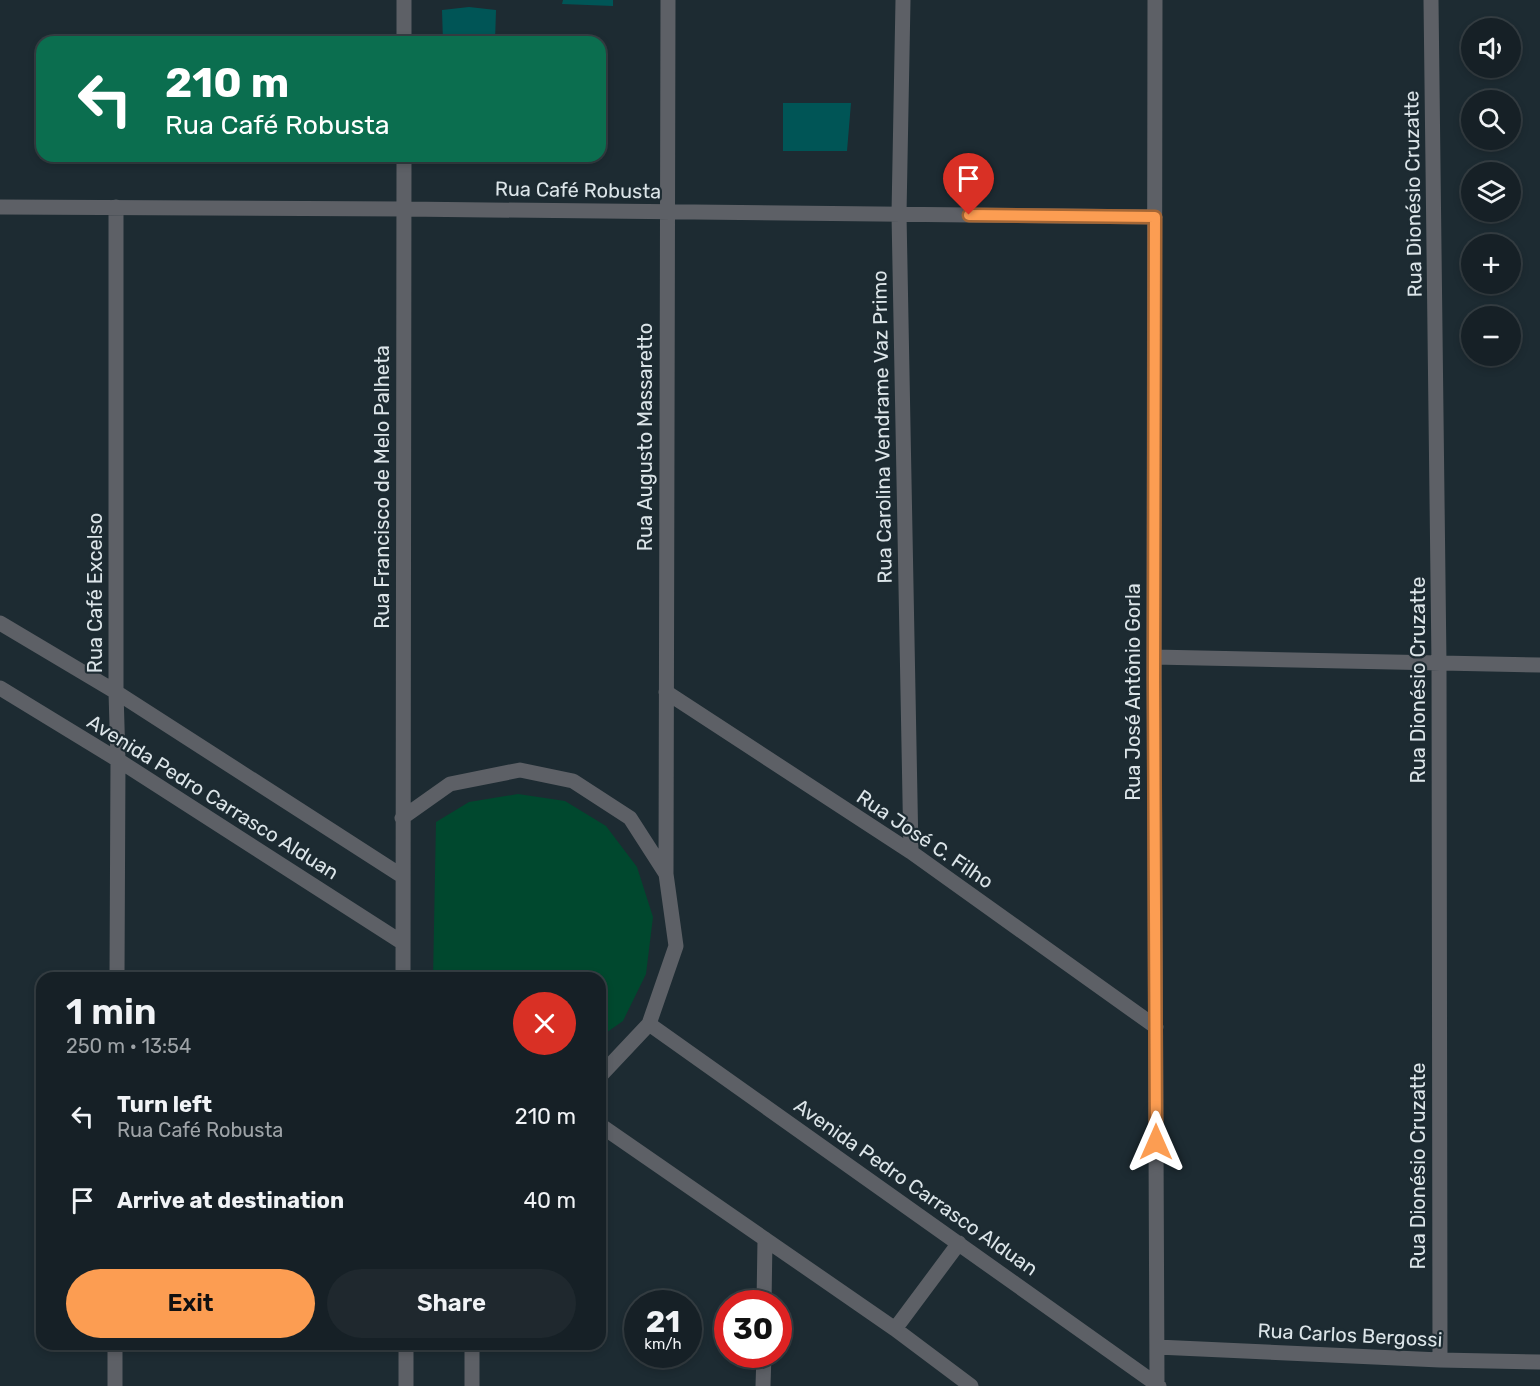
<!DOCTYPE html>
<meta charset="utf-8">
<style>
:root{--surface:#162026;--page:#1f282e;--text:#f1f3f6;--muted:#9ea3a7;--line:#353e43;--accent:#fc9d52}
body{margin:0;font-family:Rubik,sans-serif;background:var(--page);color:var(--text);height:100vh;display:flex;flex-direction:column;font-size:22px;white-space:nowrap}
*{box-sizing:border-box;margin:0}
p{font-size:20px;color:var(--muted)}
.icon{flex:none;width:33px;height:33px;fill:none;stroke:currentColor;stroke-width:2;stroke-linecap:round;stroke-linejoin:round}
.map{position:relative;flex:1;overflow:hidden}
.sheet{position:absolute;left:36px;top:972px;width:570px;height:378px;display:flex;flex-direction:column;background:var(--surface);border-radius:18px;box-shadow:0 3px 9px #0003,0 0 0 2px var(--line)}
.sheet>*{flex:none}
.banner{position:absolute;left:36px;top:36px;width:570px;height:126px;border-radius:18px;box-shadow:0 3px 9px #0003,0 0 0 2px var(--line);background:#0b6e4f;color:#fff;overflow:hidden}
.tools{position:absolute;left:1461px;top:18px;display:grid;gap:12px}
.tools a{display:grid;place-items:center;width:60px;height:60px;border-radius:50%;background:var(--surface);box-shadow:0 3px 9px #0003,0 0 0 2px var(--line);font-size:30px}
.speed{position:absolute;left:624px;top:1290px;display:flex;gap:12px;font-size:30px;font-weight:700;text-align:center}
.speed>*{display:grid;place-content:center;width:78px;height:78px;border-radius:50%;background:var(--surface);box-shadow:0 3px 9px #0003,0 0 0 2px var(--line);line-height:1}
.speed small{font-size:15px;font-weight:400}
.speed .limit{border:9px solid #d22;background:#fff;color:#111}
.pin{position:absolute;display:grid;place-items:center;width:51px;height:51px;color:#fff;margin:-62px -26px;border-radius:50% 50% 50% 0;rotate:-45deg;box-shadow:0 0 6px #0007}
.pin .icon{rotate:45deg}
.me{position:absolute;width:66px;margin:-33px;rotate:0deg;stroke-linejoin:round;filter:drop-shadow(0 0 4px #0008)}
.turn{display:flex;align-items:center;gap:21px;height:126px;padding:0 30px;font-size:27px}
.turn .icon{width:78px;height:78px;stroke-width:2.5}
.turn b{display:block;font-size:42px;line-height:51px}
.round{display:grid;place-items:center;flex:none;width:63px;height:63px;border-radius:32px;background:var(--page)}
.headline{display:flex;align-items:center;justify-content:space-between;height:102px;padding:0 30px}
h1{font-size:36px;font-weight:600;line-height:45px}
.button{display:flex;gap:12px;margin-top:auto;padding:12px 30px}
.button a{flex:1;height:69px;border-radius:36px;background:var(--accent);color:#111;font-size:24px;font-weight:600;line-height:69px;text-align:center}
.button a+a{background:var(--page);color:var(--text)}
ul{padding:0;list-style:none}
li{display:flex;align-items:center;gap:18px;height:84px;padding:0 30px}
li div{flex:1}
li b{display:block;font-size:22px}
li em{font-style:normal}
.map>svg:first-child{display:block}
.green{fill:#00482e}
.building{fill:#005556}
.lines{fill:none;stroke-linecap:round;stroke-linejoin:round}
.minor{stroke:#5d6066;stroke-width:15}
.route-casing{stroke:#a46635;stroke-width:15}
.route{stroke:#fc9d52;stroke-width:10}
.labels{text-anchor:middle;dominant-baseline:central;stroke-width:4.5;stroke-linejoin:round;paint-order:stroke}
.street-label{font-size:20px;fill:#dce5e9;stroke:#1d2b32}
</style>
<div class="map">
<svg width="1540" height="1386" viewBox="0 0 1540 1386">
<rect width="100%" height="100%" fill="#1d2b32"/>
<path class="green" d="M518,794L565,801L606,826L637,867L653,917L646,974L623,1021L600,1037V978H433L436,822L469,802Z"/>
<path class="building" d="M563,0H613V6L562,4Z
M469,7L496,10L495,42H443L442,10Z
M783,103H851L847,151H783Z"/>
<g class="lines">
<path class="minor" d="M903,0L899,214L911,852
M1155,0L1154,657L1157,1384
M1431,0L1439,663L1440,1360
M404,42V0
M0,207L404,209L1155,217
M116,207V692L118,760L117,978
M0,623L116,692L402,876
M1154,657L1540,665
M0,688L118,760L403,943
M666,692L911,852L1156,1027
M402,818L450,784L520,770L573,781L630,818L666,874L676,946L649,1024L600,1076
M666,874L668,0
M403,978L404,156
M649,1024L1159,1386
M600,1125L895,1329L971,1386
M764,1304L765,1239
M895,1329L959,1243
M406,1344V1386
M472,1344V1386
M1157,1347L1440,1360L1540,1362
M115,1386V1344
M763,1386L764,1354"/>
</g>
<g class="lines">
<g class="route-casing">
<path id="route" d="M969,215L1155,217L1154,680L1156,1142"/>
</g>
<use href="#route" class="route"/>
</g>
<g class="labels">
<g class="street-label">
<text transform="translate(578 190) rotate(1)">Rua Café Robusta</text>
<text transform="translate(1413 194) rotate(-91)">Rua Dionésio Cruzatte</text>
<text transform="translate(882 427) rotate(-91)">Rua Carolina Vendrame Vaz Primo</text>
<text transform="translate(645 437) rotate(-90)">Rua Augusto Massaretto</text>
<text transform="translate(382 487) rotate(-90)">Rua Francisco de Melo Palheta</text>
<text transform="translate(95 593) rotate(-90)">Rua Café Excelso</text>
<text transform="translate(1418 680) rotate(-90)">Rua Dionésio Cruzatte</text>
<text transform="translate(1133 692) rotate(-90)">Rua José Antônio Gorla</text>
<text transform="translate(213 797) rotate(32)">Avenida Pedro Carrasco Alduan</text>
<text transform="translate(925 839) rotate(34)">Rua José C. Filho</text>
<text transform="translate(1418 1166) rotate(-90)">Rua Dionésio Cruzatte</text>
<text transform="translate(916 1187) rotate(35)">Avenida Pedro Carrasco Alduan</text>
<text transform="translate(1350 1335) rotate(3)">Rua Carlos Bergossi</text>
</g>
</g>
</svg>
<div class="tools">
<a><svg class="icon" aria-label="sound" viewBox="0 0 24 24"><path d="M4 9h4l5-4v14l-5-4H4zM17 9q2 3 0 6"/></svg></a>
<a><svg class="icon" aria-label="search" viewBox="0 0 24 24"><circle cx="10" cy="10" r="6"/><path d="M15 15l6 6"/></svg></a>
<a><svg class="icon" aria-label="layers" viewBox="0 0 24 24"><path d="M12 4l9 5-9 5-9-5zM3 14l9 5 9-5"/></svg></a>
<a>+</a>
<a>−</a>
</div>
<div class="speed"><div>21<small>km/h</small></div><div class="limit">30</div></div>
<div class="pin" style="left:969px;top:215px;background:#d93025"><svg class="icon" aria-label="arrive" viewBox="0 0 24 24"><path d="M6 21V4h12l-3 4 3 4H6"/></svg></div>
<svg class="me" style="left:1156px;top:1142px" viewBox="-20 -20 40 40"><path d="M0-17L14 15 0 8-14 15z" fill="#fc9d52" stroke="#fff" stroke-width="4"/></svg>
<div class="banner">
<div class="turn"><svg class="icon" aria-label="left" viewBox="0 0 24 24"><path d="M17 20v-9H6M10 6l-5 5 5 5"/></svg><div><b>210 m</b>Rua Café Robusta</div></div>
</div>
<section class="sheet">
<div class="headline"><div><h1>1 min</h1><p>250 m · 13:54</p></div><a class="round" style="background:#d93025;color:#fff"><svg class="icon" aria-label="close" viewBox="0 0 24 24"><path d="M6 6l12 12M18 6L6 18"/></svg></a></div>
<ul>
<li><svg class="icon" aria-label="left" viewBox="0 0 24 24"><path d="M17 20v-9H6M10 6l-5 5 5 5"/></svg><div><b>Turn left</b><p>Rua Café Robusta</p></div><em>210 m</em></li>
<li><svg class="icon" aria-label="arrive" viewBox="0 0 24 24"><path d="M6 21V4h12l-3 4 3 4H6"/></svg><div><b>Arrive at destination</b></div><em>40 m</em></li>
</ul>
<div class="button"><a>Exit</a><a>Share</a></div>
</section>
</div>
